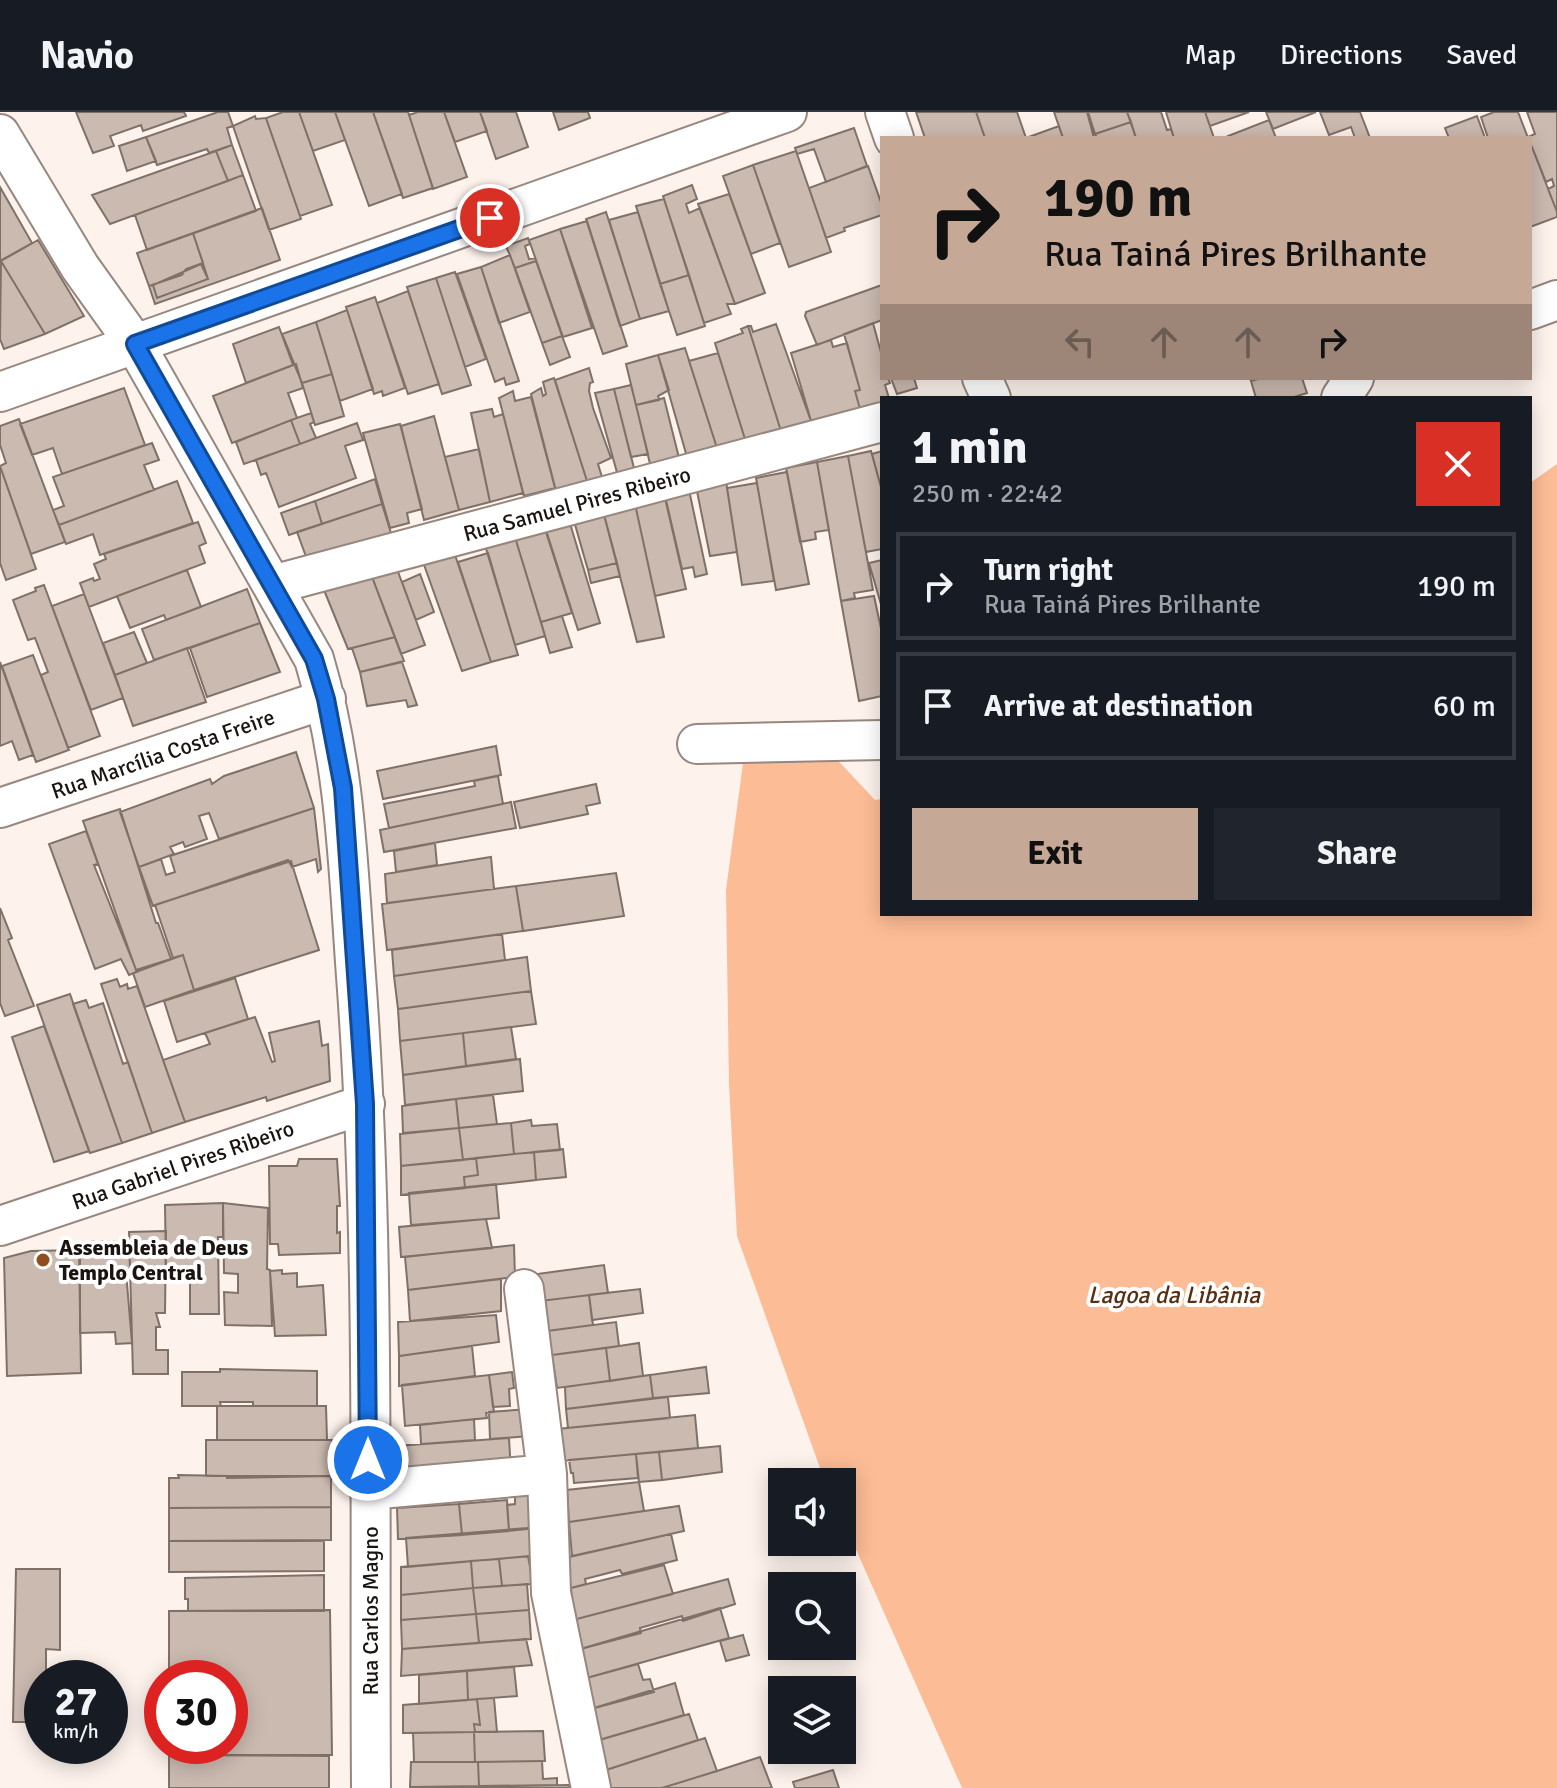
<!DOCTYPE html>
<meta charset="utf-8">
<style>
:root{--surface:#171b24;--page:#20242c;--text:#f1f3f6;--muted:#9ea1a6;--line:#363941;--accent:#c5a895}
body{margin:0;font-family:Signika,sans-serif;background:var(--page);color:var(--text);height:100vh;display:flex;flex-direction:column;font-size:30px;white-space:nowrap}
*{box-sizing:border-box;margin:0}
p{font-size:26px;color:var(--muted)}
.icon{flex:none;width:44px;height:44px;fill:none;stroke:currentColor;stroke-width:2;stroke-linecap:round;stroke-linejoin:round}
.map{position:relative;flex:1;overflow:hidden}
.side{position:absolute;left:880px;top:284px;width:652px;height:520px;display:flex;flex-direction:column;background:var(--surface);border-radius:0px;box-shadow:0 4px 20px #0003}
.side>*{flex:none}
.hud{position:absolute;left:880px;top:24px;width:652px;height:244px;border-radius:0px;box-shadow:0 4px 20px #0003;background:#c5a895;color:#111;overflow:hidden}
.fabs{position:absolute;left:768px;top:1356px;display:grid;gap:16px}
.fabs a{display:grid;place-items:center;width:88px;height:88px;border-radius:0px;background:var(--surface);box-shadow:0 4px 20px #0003;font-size:40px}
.speed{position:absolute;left:24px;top:1548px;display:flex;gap:16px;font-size:40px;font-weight:700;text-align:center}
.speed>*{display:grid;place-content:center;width:104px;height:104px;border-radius:50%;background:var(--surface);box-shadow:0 4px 20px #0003;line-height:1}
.speed small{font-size:20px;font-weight:400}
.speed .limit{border:12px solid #d22;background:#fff;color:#111}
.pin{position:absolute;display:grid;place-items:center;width:68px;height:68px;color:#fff;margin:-34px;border:4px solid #fff;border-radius:50%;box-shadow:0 2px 8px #0007}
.me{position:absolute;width:88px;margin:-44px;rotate:0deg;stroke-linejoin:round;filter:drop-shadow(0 0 6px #0008)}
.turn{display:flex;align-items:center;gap:28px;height:168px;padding:0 32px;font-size:36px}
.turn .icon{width:104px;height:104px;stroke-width:2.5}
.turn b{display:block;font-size:56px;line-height:68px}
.lanes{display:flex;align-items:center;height:76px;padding:0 32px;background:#0003;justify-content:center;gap:40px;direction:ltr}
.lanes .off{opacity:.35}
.round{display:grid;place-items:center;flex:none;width:84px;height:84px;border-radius:0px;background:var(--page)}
.head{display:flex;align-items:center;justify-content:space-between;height:136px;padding:0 32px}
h1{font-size:48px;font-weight:700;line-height:60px}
.action{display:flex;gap:16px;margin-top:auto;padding:16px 32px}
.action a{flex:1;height:92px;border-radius:0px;background:var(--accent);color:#111;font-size:32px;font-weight:700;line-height:92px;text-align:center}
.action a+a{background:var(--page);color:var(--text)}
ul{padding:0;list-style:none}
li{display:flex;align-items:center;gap:24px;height:108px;margin:0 16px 12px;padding:0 16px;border:4px solid var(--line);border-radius:0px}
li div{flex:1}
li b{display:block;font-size:30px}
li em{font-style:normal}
header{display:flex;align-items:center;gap:48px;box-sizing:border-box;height:112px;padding:0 40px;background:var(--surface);border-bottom:2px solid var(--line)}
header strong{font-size:38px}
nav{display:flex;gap:44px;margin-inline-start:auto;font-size:28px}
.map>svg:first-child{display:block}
.water{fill:#fcbc95}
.building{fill:#cbbab0;stroke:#807168;stroke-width:2}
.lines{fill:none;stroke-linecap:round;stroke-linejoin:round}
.minor-casing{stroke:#97877e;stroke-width:42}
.minor{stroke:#fff;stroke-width:38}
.route-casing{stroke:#114b97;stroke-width:20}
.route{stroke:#1a73e8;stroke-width:14}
.poi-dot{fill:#904d1e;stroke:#fff;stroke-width:3}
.labels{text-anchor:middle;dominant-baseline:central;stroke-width:8;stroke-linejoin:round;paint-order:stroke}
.street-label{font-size:22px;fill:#1a1410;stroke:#fff}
.poi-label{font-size:22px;font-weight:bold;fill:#1a1410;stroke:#fff;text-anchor:start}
.water-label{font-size:24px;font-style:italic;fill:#582f13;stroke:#fff}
</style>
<header>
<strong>Navio</strong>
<nav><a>Map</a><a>Directions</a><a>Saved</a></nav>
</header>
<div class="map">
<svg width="1557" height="1676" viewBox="0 0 1557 1676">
<rect width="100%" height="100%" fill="#fdf2ec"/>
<path class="water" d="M1557,352V1676H962L842,1406V1370H826L820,1356L737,1124L729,972L726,778L744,644L830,640L875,688L882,687V802H1530V371Z"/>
<path class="building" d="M76,0H184L186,4L143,19L141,13L110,24L114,34L93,41Z
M218,0H228L233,14L227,16L232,33L209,41L207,37L157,53L146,25Z
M283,0H299L332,93L300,104L266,6Z
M299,0H335L345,28L313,39Z
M335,0H373L402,82L369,94Z
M373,0H408L433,76L403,86Z
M418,0H444L467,65L433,77L409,3Z
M444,0H480L487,19L455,30Z
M480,0H516L528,35L496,47Z
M553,0H588L590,6L559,18Z
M916,0H976L985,26H925Z
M976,0H1017L1026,26H985Z
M1054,0H1087L1094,26H1063Z
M1088,0H1127L1131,10L1095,22Z
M1127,0H1161L1167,18L1171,17L1174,26H1136Z
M1166,0H1205L1214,26H1174Z
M1205,0H1249L1210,14Z
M1266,0H1316L1273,17Z
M1320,0H1360L1370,26H1355L1351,15L1329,23Z
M1494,0H1518L1528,26H1488L1481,5Z
M1527,0H1557V100L1548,77L1554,74L1552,67L1546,70L1528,25L1535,22Z
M255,4L256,7L266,6L301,107L269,118L233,14Z
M1477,4L1485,26H1449L1445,16Z
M1269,8L1276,26H1229L1228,24Z
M1131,10L1136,26H1097L1095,22Z
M1059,14L1063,26H1026Z
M854,16L867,54L826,70L814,37L797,42L795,36Z
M146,25L156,49L127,59L119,34Z
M1530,30L1557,100V105L1530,115Z
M232,33L243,63L228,69L216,39Z
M216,39L228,69L110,112L92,83Z
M796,39L831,140L789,155L753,53Z
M753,53L780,131L751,142L723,64Z
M868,54L882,93V103L844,116L845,119L826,126L809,76Z
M243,63L256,99L147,138L135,103Z
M692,73L697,87L686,92L689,101L700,96L735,192H727L731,202L704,211L663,84Z
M0,75L32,131L0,149Z
M729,82L765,181L735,192L698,92Z
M664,87L689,163L660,172L636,94Z
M262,96L280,148L155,192L149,174L153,173L157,186L208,167L193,121Z
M606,100L640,207L620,214L586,107Z
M638,100L669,199L640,207L609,108Z
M587,109L627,234L603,242L560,117Z
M560,117L592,216L563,225L529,128Z
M193,121L203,151L186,157L182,163L149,174L137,141Z
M528,126L530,132L525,134L529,147L535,146L536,149L515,156L506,134Z
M38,128L84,204L45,222L1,149Z
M510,143L530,200L499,211L481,155Z
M1,149L45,222L4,237L0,227Z
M536,149L562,224L542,231L515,156Z
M201,152L208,167L157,186L153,173Z
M481,155L519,269L506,273L504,266L495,270L457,162Z
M455,160L486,247L465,255L436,166Z
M689,163L705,214L677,223L660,172Z
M436,166L471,273L442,282L407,175Z
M882,173V208L817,233L805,204L806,200Z
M408,179L439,272L408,282L377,191Z
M375,185L405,276L383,284L382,279L374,282L346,195Z
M347,198L373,277L340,289L316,210Z
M316,210L332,262L302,271L282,222Z
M873,211L882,244V266H888L890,271L885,273L889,286H882V290L860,297L855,279L860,278L844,222Z
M776,212L812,312L781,319L748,214H751L753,220Z
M748,214L781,319L745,327L715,231L743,221L741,217Z
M279,215L293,253L246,271L233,232Z
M562,224L570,245L550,253L542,231Z
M831,228L833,235L847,231L860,278L855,279L860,297L812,312L791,241Z
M685,236L717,336L687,345L658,243Z
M718,241L745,327L717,336L689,249Z
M658,243L669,278L658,284L659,288L636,293L626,252Z
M296,252L303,276L288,281L297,306L232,331L213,284Z
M589,256L593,270L590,271L589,279L593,296L611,346L598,352L602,365L587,369L555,268Z
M332,262L344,304L315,313L302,271Z
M554,266L587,369L556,379L531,282L541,276L543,284L546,282L543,270Z
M891,266H914L917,276L897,282Z
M1262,266H1302L1307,281L1291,286H1256L1251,269Z
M631,273L648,342L631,345L614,277Z
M124,276L145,333L62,362L53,336L32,343L20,312Z
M614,277L635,360L618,364L595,281Z
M513,279L515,289L531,285L555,376L524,384L499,286Z
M664,286L680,350L651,356L636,293Z
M492,297L494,305L503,302L523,381L490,390L471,301Z
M311,301L314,310L310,312L316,326L300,332L291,308Z
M434,304L459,398L424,408L401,314Z
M19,307L65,430L31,442L0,354L6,351L0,333V314Z
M291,308L300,332L244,352L236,330Z
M357,311L363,328L345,334L356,366L279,395L266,361L261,363L256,348Z
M400,312L422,397L407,401L409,411L390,416L363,321Z
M152,331L159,348L144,353L154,378L59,413L53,398L64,394L53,365Z
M479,337L490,390L459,398L445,345Z
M871,339L882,379V437L866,440L848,344Z
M882,339V379L872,342Z
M848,344L873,478L854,481L855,486L841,489L817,350Z
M817,350L829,418L815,420L816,427L800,430L786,356Z
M0,354L36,457L6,468L0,451Z
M787,360L809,472L776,478L756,366Z
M375,367L382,392L322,412L315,389Z
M177,369L193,411L100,443L93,422L66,432L59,413Z
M726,369L737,440L710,444L696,374Z
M757,371L774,469L742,473L727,376Z
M689,378L707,462L695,465L693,455L682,457L665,384Z
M665,386L686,477L655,484L635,392Z
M315,389L322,412L289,423L281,401Z
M382,392L391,421L308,450L297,420Z
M635,392L664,525L637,530L603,399Z
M602,395L617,451L588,458L572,402Z
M569,408L600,511L578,518L545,415Z
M198,410L206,431L199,434L205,451L89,495L80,471L93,466L94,469L100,467L94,452L106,447L104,442Z
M544,414L572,501L541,510L514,422Z
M514,422L545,524L515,533L484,430Z
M454,440L491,550L462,559L423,450Z
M488,441L518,543L491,550L458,450Z
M882,448V496L869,451Z
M617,451L620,464L591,471L588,458Z
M397,457L425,533L401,542L372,465Z
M187,458L201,495L166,508L164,503L130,516L117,484Z
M371,462L395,525L348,537L324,478Z
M420,462L434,500L416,508L402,470Z
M44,473L100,624L68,636L41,563L48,560L35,526L28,528L13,488L36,479L35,476Z
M247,477L260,511L154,548L142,517Z
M84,482L123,586L91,598L52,494Z
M874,484L882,521V584L859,589L841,489Z
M562,504L572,535L550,541L541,510Z
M260,511L280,560L207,585L190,536Z
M134,520L147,551L115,563L103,531Z
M395,525L404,549L360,560L352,536Z
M187,536L206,590L133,614L115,563Z
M33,543L69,638L36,650L2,554Z
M0,550L33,643L19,648L12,629L0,634Z
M402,550L417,593L408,595L406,588L367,594L360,560Z
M496,634L501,663L383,687L377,659Z
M296,640L314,696L219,727L209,701L199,704L207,727L185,735L183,730L170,735L174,742L139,755L120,700L210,667L212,672L224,664Z
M498,664L503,692L389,716L384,692L475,674L474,669Z
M596,672L600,691L586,694L588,702L520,716L514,690Z
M511,690L516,716L384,740L380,718Z
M314,696L321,757L318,760L316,747L292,755L288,748L153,794L139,755L161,747L166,763L175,760L170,744Z
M120,697L156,811H158L171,847L136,858L83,709Z
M86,719L98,752L94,753L137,860L129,863L121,847L95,857L49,732Z
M435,731L437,753L396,760L394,739Z
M491,745L494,777L387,791L385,762Z
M291,749L319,838L194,878L183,843L173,846L155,793Z
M616,761L624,804L523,819L516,774Z
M516,774L523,819L387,838L382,792Z
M0,796L12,826L8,828L34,894L5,904L0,891Z
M502,822L505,848L394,864L392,838Z
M183,843L194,878L145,895L133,861Z
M527,845L531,879L398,897L394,864Z
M235,866L248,907L177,930L164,889Z
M117,867L120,875L127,872L128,877L137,874L185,1010L152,1021L101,872Z
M531,879L536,912L400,929L398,897Z
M70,882L122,1031L90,1041L37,893Z
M86,888L89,896L103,891L123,952L128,950L152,1021L122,1031L73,892Z
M255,905L272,950L275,949L269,921L319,909L322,934L328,932L330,969L267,989L266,985L185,1010L163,948L210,932L205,921Z
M44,914L89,1039L54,1050L12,925Z
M511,915L516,947L466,954L463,921Z
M463,921L466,954L403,963L400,929Z
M520,947L523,979L405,993L403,963Z
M493,983L497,1012L459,1016L456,987Z
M456,987L459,1016L403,1021L402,994Z
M531,1008L532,1014L557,1012L560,1038L514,1042L511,1011Z
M511,1011L514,1042L463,1048L459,1016Z
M459,1016L463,1048L401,1054L400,1022Z
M563,1037L566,1065L536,1068L534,1040Z
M534,1040L536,1068L465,1076L464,1065L478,1063L476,1046Z
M476,1046L478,1063L464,1065L465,1076L401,1083V1054Z
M299,1047H337L340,1094H337V1121L340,1120V1141L279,1143L278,1132H270L269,1054H297Z
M496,1072L499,1106L411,1113L409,1081Z
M223,1091V1125H218L219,1202H190V1156L166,1158L165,1093Z
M223,1091L268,1096L267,1157L270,1158L272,1214L225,1213L224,1180L238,1181V1162L224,1161Z
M486,1107L492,1136L401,1145L399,1115Z
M166,1119L165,1201H156L160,1215H156V1238H168V1262H133L129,1120Z
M129,1129L130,1158L126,1160L132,1231L116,1232L115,1220L80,1221V1130Z
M514,1133L515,1165L408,1178L405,1145Z
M79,1138L81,1261L7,1264L4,1146L31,1139Z
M604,1153L608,1181L540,1189L537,1162Z
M282,1158V1162L297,1161V1175L323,1173L326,1223L275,1224L270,1159Z
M501,1167V1199L410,1209L408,1178Z
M640,1177L643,1201L592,1208L589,1183Z
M589,1183L593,1213L547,1219L540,1189Z
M496,1203L499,1230L399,1244L398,1210Z
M616,1210L619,1234L552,1243L547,1219Z
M639,1231L643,1264L610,1269L606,1236Z
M472,1234L475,1264L399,1274V1244Z
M606,1236L610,1269L557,1276L552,1243Z
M706,1255L709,1281L653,1286L650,1263Z
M220,1257L317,1259V1294H253V1290H220L221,1294H182V1260H220Z
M512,1260L514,1276L509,1277L510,1294L493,1295L489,1263Z
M489,1263L494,1300L486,1301L487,1306L405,1314L402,1273Z
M650,1263L653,1286L566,1297L565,1275Z
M668,1285L670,1306L568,1316L566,1297Z
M217,1294H326L327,1328H217Z
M530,1297V1324L490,1327L489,1300Z
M695,1303L698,1336L561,1349L558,1317Z
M474,1307L475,1328L421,1332L420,1313Z
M509,1326L511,1360L399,1368L396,1334Z
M206,1328H332V1364H206Z
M720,1334L722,1360L662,1368L659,1340Z
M659,1340L662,1368L639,1370L636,1342Z
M636,1342L638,1366L574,1371L573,1361H571L569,1348Z
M178,1363L227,1364V1366L331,1364V1395L169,1396V1366H179Z
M639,1370L644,1399L569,1410L567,1378Z
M539,1381L545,1415L509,1419L507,1393L515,1392V1383Z
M507,1388L509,1419L462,1423L459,1392Z
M459,1392L462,1423L398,1427L397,1396Z
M679,1394L684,1419L572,1444L569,1410Z
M331,1395V1428L169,1429V1396Z
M540,1415L542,1443L408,1455L406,1426Z
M671,1422L677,1448L622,1462L620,1458L585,1467L586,1472L571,1476L565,1446Z
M169,1429H324V1459L169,1460Z
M528,1444L533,1472L502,1474L499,1447Z
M499,1447L502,1474L473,1476L471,1449Z
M471,1449L473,1476L401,1483V1455Z
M664,1453L673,1482L573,1508L571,1476Z
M16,1457H60V1538L46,1537V1566H42L40,1610H13Z
M324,1463V1499H188V1487H185V1466Z
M728,1467L735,1492L683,1509L682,1504L640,1516L641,1521L577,1538L573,1508Z
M527,1472L529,1498L476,1502L473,1476Z
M473,1476L476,1502L401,1508V1483Z
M720,1496L729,1526L583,1567L577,1538Z
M330,1498L332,1643H169V1634H230V1566H169V1499Z
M529,1498L531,1527L479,1531L476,1502Z
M476,1502L479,1531L402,1537L401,1508Z
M743,1523L749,1543L726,1549L720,1529Z
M526,1527L532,1553L401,1564L402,1537Z
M638,1552L643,1568L650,1567L654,1580L591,1597L583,1567Z
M514,1555L517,1584L468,1588L467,1559Z
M467,1559L468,1588L419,1592V1563Z
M675,1571L684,1603L599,1628L591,1597Z
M494,1586L497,1620H475L474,1612L480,1613L477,1587Z
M477,1587L480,1613L474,1612L475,1620L403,1621V1593Z
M689,1602L698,1628L606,1658L596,1629Z
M543,1619L545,1649L475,1650L474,1620Z
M474,1620L475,1650H414L413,1621Z
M705,1626L717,1659L662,1676H605L600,1660Z
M169,1643L329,1644V1676H169Z
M760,1645L772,1676H662L717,1659Z
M542,1649L543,1667L557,1666V1673L479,1674L478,1650Z
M411,1650H478L479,1674L410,1675Z
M833,1658L839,1676H795L793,1670Z
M569,1673L570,1676H513V1674Z
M513,1674V1676H413V1675Z"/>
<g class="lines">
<g class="minor-casing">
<path id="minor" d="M885,0L894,26
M0,22L80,155L135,232L314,547C346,654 348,754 356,864C376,1133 369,1406 371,1676
M1530,198L1557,188
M982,266L991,286
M0,280L787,0
M1341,286L1354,266
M272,473L882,310
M697,632L882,628
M0,696L326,587
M0,1114L365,992
M524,1177L547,1362L551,1481L591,1676
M369,1378L547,1362"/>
</g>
<use href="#minor" class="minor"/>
</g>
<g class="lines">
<g class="route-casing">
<path id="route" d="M368,1348L365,992L343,676L326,587L314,547L135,232L490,106"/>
</g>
<use href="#route" class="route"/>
</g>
<circle class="poi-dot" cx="43" cy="1148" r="8"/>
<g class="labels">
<g class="street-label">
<text transform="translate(577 392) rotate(-15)">Rua Samuel Pires Ribeiro</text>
<text transform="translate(163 642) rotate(-19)">Rua Marcília Costa Freire</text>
<text transform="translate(183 1053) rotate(-19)">Rua Gabriel Pires Ribeiro</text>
<text transform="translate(370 1499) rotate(-90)">Rua Carlos Magno</text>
</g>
<g class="poi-label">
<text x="59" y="1135">Assembleia de Deus<tspan x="59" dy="25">Templo Central</tspan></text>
</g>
<g class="water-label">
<text x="1174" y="1183">Lagoa da Libânia</text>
</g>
</g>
</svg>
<div class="fabs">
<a><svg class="icon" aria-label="sound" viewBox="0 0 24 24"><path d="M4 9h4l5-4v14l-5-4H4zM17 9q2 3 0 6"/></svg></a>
<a><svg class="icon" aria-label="search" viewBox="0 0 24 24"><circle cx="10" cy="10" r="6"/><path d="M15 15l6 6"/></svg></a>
<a><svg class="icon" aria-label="layers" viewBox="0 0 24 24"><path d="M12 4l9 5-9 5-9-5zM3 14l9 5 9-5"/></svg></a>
</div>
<div class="speed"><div>27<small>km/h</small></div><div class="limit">30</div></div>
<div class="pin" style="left:490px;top:106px;background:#d93025"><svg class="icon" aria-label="arrive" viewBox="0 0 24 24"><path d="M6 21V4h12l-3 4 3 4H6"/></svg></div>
<svg class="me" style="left:368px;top:1348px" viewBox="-20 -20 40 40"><circle r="17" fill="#1a73e8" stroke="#fff" stroke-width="3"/><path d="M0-11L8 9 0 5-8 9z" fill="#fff"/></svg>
<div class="hud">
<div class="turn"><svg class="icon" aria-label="right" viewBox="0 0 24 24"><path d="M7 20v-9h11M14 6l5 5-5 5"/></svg><div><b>190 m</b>Rua Tainá Pires Brilhante</div></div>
<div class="lanes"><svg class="icon off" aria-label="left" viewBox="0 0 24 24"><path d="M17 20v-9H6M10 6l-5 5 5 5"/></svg><svg class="icon off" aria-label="ahead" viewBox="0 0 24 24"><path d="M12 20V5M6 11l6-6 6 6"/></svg><svg class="icon off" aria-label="ahead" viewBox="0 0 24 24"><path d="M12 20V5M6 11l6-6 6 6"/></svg><svg class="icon" aria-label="right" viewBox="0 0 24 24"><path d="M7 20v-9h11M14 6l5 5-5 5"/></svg></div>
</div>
<section class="side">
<div class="head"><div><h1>1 min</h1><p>250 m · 22:42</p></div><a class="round" style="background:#d93025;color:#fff"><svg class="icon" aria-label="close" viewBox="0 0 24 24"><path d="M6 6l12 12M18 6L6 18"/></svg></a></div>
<ul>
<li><svg class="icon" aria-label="right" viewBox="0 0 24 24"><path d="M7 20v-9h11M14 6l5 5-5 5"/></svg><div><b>Turn right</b><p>Rua Tainá Pires Brilhante</p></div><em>190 m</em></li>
<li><svg class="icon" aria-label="arrive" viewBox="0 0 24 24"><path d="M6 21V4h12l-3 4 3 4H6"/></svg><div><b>Arrive at destination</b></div><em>60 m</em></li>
</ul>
<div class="action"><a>Exit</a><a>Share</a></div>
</section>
</div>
